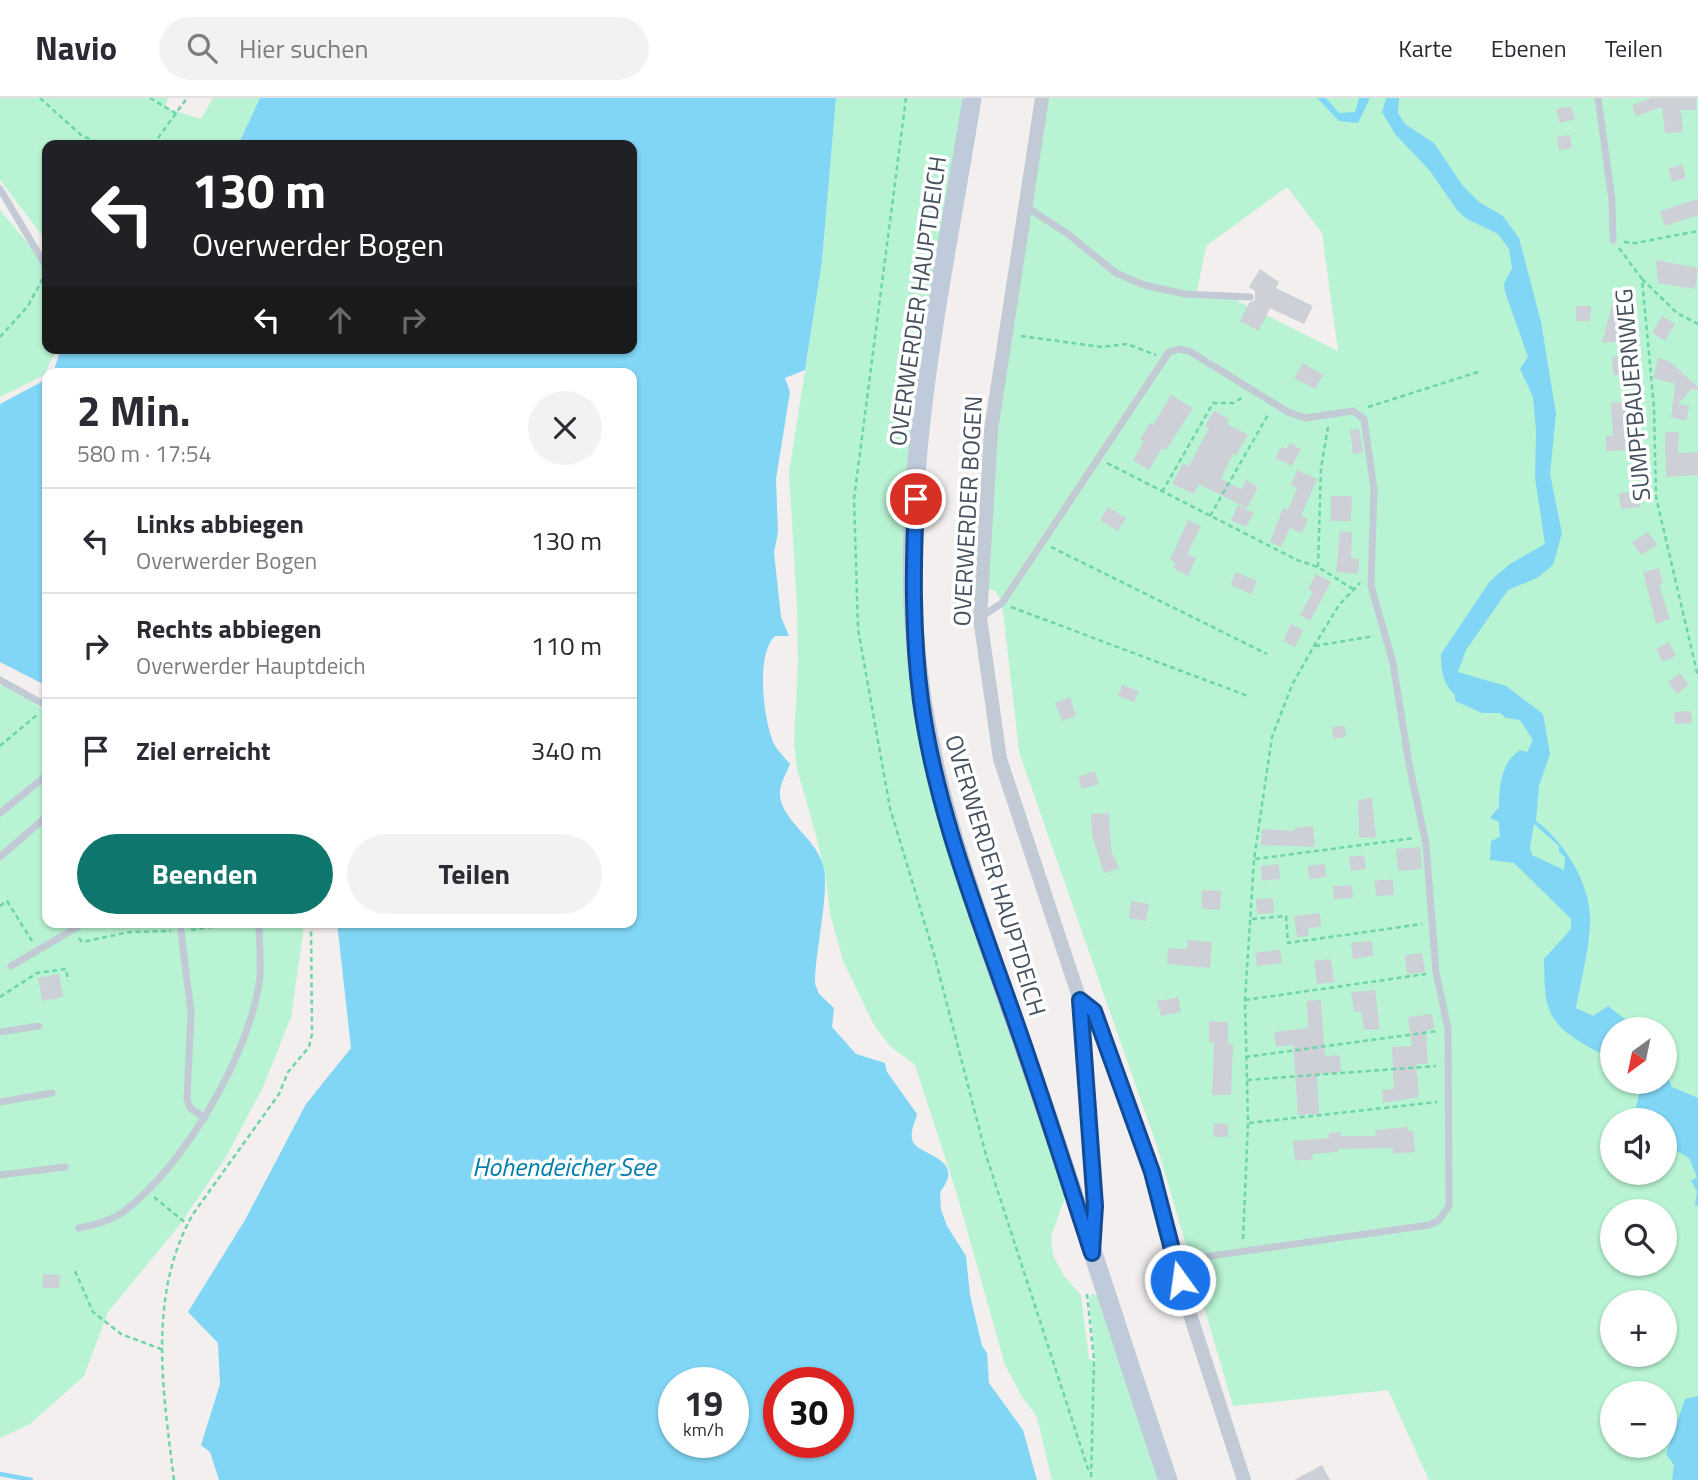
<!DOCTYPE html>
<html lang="de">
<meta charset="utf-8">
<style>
:root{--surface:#fff;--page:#f2f2f3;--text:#2b2b33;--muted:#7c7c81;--line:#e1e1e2;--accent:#0f766e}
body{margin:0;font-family:"Titillium Web",sans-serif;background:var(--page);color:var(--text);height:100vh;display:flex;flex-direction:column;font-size:26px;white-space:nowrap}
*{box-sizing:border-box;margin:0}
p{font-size:23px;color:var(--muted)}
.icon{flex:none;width:38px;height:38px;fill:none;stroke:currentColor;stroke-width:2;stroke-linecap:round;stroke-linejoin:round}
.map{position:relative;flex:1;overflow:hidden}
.details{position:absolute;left:42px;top:270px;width:595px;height:560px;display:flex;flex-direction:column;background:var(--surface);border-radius:14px;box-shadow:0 2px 5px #0004}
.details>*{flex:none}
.top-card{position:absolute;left:42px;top:42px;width:595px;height:214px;border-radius:14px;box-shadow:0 2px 5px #0004;background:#202124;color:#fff;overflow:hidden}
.needle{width:46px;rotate:213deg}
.buttons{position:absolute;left:1600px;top:919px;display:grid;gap:14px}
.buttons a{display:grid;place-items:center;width:77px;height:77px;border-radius:50%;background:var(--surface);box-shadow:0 2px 5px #0004;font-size:35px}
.speed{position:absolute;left:658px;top:1269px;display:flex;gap:14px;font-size:35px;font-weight:700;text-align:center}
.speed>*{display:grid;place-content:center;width:91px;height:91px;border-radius:50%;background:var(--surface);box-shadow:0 2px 5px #0004;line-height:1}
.speed small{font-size:18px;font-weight:400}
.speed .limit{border:10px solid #d22;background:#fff;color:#111}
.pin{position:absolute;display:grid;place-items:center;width:60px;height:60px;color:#fff;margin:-30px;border:4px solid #fff;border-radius:50%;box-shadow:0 2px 7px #0007}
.me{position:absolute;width:77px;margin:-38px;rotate:346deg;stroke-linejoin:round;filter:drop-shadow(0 0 5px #0008)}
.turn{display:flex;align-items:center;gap:24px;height:147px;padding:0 35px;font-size:32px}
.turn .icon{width:91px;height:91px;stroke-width:2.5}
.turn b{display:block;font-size:49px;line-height:60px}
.lanes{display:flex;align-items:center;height:66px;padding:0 35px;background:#0003;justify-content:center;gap:35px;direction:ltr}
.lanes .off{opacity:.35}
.round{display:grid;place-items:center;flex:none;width:74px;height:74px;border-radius:37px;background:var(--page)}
.head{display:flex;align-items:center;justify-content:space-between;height:119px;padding:0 35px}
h1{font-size:42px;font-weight:700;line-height:52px}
.primary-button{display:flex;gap:14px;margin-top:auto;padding:14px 35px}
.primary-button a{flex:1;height:80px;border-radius:42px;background:var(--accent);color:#fff;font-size:28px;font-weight:700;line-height:80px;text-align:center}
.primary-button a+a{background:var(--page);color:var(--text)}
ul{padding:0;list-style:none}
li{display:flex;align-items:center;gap:21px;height:105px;padding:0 35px;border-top:2px solid var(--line)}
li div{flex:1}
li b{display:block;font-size:26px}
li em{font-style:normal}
header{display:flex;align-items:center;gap:42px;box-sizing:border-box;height:98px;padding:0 35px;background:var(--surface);border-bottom:2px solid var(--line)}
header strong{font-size:33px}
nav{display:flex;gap:38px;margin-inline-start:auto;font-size:24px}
.search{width:490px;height:63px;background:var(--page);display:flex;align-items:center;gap:18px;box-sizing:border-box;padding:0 24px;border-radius:38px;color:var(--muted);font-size:26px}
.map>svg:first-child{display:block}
.green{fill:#b8f4d3;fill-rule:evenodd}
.water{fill:#81d6f5;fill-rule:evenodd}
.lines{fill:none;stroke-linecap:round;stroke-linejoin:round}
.stream{stroke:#81d6f5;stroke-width:4.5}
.building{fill:#cdd0d7}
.path{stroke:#6dd5a8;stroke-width:2.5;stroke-dasharray:5 3.5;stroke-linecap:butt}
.lane{stroke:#c1cad5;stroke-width:7}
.street{stroke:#c1cad5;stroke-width:14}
.secondary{stroke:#bfcada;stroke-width:19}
.route-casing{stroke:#114b97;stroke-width:18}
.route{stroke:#1a73e8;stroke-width:12}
.labels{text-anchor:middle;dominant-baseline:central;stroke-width:7;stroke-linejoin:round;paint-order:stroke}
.street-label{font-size:24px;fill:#45515e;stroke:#fff}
.water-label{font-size:26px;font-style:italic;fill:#017eae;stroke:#fff}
</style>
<header>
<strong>Navio</strong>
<div class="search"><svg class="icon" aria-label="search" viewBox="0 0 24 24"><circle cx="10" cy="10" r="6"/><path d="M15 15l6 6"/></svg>Hier suchen</div>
<nav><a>Karte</a><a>Ebenen</a><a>Teilen</a></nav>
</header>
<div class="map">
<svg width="1698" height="1382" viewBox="0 0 1698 1382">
<rect width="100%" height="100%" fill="#f2efee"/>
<path class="green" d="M0,0H168L165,10L201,21L213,0H260L238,47H47V144L0,82Z
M836,0H965L904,442V518L911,579L1065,1100L1051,1138L1053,1157L1064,1178L1081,1197L1089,1261L1095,1263L1089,1199L1093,1195L1099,1199L1162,1382H1052L1037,1319L1022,1299L1005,1267L956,1093L915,967L890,948L874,927L843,863L830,816L826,780L817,741L797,671L794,646L798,564L797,508L789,375L822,163Z
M1048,0H1698V1298L1685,1302L1672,1382H1429L1388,1292L1233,1308L1158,1051L1019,654L1002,505L996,493L987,491L997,332ZM1287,89L1322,135L1338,253L1234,201L1196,199L1206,148ZM1612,931H1664V984H1612ZM1612,1022H1664V1074H1612ZM1612,1113H1664V1166H1612ZM1612,1204H1664V1256H1612ZM1612,1295H1664V1348H1612Z
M0,112L47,168V250H57L44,277L0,299Z
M0,587L12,590L47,614V824H303L304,828L291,919L264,987L226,1059L178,1129L108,1214L84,1278L30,1326L0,1340Z"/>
<path class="water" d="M260,0H836L822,163L805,272L785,280L790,294L776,381L778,435L774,454L781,519L789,538H775C755,557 764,621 773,644C777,652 785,660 790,666C787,674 781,684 780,692C777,722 818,739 824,771C829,797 815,854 815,886L819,896L834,910L832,929L856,956L885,965L887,974L917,1016C915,1025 909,1035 913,1044C920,1058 967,1060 940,1094L941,1112L947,1128L966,1158L970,1197L982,1248L987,1255L989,1285L1023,1332L1037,1382H219L210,1354L201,1347L220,1286L218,1245L188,1214L245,1122L306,1006L351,950L337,824H632V275H53L61,250H632V47H238ZM733,1284V1344H674V1284ZM779,1284H838V1344H779Z
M1317,0H1326L1339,15L1355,14L1359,0H1370L1358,25L1339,23Z
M1386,0H1399L1398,15L1405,26L1434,45L1463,88L1479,104L1503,118L1519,140L1541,224L1556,316L1550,376L1562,435L1553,467L1537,480L1508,492L1466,552L1458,574L1506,588L1543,616L1550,656L1539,688L1536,723C1565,744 1592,788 1590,825C1589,853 1581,882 1576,910L1593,918L1608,908L1638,931H1612V957C1599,956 1592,951 1582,945C1543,922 1545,903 1544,861L1571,831V821L1514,765L1490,762L1491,743L1500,739L1499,724L1490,720L1499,709C1499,689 1501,664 1520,652L1527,654L1533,642L1520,622L1506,620L1500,615H1482L1455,603V597C1443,586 1441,573 1441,556L1490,483L1510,466L1545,446L1535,380L1536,333L1533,299L1520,271L1528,259L1505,194L1504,186L1512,170L1509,151L1498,136L1467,121L1457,112L1430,73L1395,36L1382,14ZM1534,726L1559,748V754L1565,759L1564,772L1532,757L1530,749Z
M47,281V588L0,564V306Z
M1664,974L1672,989L1698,1000V1108L1695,1107L1697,1093L1691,1083L1697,1079L1689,1060L1664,1046V1022H1623L1635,1013L1639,997L1635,986L1631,984H1664Z
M1698,1298V1382H1672L1674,1367L1666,1356L1685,1301Z"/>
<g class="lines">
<path class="stream" d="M0,1376L31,1382"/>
</g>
<path class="building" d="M1652,0H1696V12H1681L1683,34L1665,35L1662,9L1636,18L1632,7Z
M1571,8L1575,21L1560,25L1556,11Z
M1570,37L1572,50L1559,52L1557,39Z
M1682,66L1686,80L1672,84L1668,71Z
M1698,101V117L1665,128L1660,113Z
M1656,162L1698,170L1695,191L1658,185Z
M1260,171L1279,184L1276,190L1313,208L1304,226L1270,210L1259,233L1240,223L1249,205L1255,202V193L1249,189Z
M1615,196L1621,243L1602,245Z
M1576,208H1591L1590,223H1576Z
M1662,218L1675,226L1665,243L1652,235Z
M1630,258L1631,276L1613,277L1612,259Z
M1658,260L1669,263L1698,289V292L1692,291L1678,306L1689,308L1687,322L1671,320L1675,286L1653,280Z
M1303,265L1323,277L1315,291L1294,280Z
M1171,297L1193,310L1166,352L1162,350L1149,372L1133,362L1144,343L1140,341L1150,325L1153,327Z
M1623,304V308H1628L1633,352L1606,353V338H1613L1611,305Z
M1214,313L1229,321L1227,326L1248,337L1236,357L1233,356L1221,381L1242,391L1246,382L1258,389L1247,410L1199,386L1194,396L1172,386L1183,365L1189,368L1209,330L1205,328Z
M1359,331L1363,355L1353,356L1350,332Z
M1665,334H1679L1678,355L1698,354V377L1666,379Z
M1290,345L1301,351L1292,368L1275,360L1281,349L1286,351Z
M1297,372L1317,381L1301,418L1308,421L1302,435L1290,430L1281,449L1270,444L1283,410L1288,412L1297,390L1291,387Z
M1639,394L1640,409L1621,411L1619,395Z
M1331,398H1352L1351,423H1331Z
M1238,407L1254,415L1246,429L1231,422Z
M1108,409L1126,420L1118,433L1100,422Z
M1188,422L1201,428L1187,456L1196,460L1188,478L1173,470L1176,465L1170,462Z
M1340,433L1352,434L1351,460L1359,461L1358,476L1336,474Z
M1648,434L1657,447L1641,457L1632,444Z
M1659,470L1663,486L1659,487L1670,521L1656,526L1643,474Z
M1236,474L1257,483L1251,496L1230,487Z
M1316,476L1331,484L1310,523L1300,517L1313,494L1308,491Z
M1291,526L1303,532L1295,549L1283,543Z
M1669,544L1676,558L1663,564L1656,551Z
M1680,575L1689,587L1677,596L1668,584Z
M1122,587L1139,593L1134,604L1118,598Z
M1070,599L1076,618L1062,623L1055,605Z
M1691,613L1692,625L1675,626L1674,614Z
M1345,628L1346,639L1333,641L1332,629Z
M1095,673L1099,686L1082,691L1078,679Z
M1372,700L1376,739L1359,740L1358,702Z
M1109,715L1111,752L1119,770L1104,775L1092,737L1091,716Z
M1313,728L1315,749L1261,747L1262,731L1295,733L1294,730Z
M1420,749L1422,771L1398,773L1396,751Z
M1364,757L1366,771L1351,773L1349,759Z
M1279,766L1280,781L1262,783L1261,768Z
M1325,766L1326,779L1309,781L1308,768Z
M1393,781L1394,797L1376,798L1375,783Z
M1352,787L1353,800L1334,801L1333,788Z
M1202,792L1221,793L1220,812L1202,811Z
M1273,800L1274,815L1257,816L1256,801Z
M1131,803L1149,806L1146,823L1129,820Z
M1320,815L1321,829L1308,830L1309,838L1297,839L1294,818Z
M1187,842L1212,844L1210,870L1167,866L1168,850L1187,851Z
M1372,843L1373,858L1353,861L1351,845Z
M1280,852L1282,865L1257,868L1255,855Z
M1422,855L1425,874L1407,876L1405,857Z
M1331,861L1334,884L1317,886L1314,863Z
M59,876L63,899L42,903L38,880Z
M1375,892L1380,931L1364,932L1361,913L1354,914L1351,894Z
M1178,899L1181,914L1161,918L1157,903Z
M1321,902L1325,958L1340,957L1341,974L1317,976L1319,1016L1298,1017L1293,947L1276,949L1274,934L1308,930L1307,903Z
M1432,916L1434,930L1426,933L1428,966H1416L1419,999L1383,1005L1382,992L1394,991L1392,949L1412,948L1408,919Z
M1209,923L1228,924V946H1233L1231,997H1212L1214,944H1209Z
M1214,1025L1228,1026V1039H1213Z
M1408,1029V1033H1413L1415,1054L1393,1056V1050L1338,1051V1054L1312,1056L1313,1061L1295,1063L1293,1043L1329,1040V1035L1341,1034V1038H1376L1375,1032Z
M43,1176L60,1177L59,1190H43Z
M1322,1367L1330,1382H1294Z"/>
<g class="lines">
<path class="path" d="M40,0L81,37L103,47
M150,0L177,16
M906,0L854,401L858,531L890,710L934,856L986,1057L1089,1374
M153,47L187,0
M1624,144L1636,145L1698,133
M1619,150L1642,181L1654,309L1656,399L1698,579
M1642,181L1677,215L1698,226
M1021,238L1102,249L1127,246L1156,257
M0,239L28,208L43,180
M1368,309L1478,274
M1107,365L1297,462L1318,469L1353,491
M1162,394L1213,305H1234L1244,298
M1210,418L1269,315
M1051,449L1267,556
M1318,469L1321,370L1328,329
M1011,509L1248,598
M1315,548L1374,538
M0,648L38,616
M1255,761L1415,740
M0,808L7,803L32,843
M1252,821L1286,818L1288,845L1422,826
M191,832L247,824
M79,840L82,844L130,834L171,833
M0,899L37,875L66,871L68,883
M1245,902L1426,876
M1245,959L1438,933
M1247,982L1436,968
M1249,1025L1437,1004
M154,1099L187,1126
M1243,1141L1248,1025L1245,902L1254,761L1272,639L1292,587L1314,548L1339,507L1360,485
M75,1173L93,1214L121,1236L161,1251
M1087,1196L1094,1262L1091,1382
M174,1382C163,1293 147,1197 193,1116L279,996L288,974L309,949L312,936L311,824"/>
<path class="lane" d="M1598,0L1612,102L1613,142
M0,91L47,170
M1025,108L1068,136L1116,175L1144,187L1185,196L1250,199
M981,519L1002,505L1169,254L1178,251L1189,253L1288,314L1305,320L1353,313L1364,321L1374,391L1371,488L1393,565L1409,666L1426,746L1436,874L1448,931L1449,1108L1439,1122L1429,1127L1175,1163
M0,582L47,608
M0,715L47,677
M0,759L47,718
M181,833L191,915L187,1001L190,1010L205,1020
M11,868L86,824
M0,934L39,928
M0,1004L52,995
M0,1077L65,1069
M79,1130C94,1127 111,1123 123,1114C184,1069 252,953 260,878C261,860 259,842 259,824"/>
<path class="street" d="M1042,0L991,332L980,520L1000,661L1080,902L1095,1108L1092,1143
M1080,902L1094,913L1152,1074L1185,1201L1244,1382"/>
<path class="secondary" d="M972,0C944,177 901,360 915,540C926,689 982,827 1030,967C1078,1105 1121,1244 1168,1382"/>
</g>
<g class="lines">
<g class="route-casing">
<path id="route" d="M916,401C913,468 912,536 921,603C935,707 975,809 1010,908C1039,989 1065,1072 1092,1155L1095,1108L1080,902L1094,913L1152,1074L1180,1182"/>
</g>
<use href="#route" class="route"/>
</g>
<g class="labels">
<g class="street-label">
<text transform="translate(917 203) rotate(-82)">OVERWERDER HAUPTDEICH</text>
<text transform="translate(1632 297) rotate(-95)">SUMPFBAUERNWEG</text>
<text transform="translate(967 413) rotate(-87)">OVERWERDER BOGEN</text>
<text transform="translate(996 777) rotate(73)">OVERWERDER HAUPTDEICH</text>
</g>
<g class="water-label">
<text x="564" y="1068">Hohendeicher See</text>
</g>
</g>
</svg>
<div class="buttons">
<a><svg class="needle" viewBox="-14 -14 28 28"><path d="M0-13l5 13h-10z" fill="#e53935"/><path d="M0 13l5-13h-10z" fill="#7c7c81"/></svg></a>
<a><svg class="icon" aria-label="sound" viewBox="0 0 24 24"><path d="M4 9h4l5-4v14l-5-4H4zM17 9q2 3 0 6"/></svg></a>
<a><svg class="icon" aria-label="search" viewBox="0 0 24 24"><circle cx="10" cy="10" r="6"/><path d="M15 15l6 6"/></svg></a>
<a>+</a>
<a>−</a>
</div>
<div class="speed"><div>19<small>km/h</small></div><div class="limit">30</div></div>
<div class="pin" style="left:916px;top:401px;background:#d93025"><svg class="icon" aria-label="arrive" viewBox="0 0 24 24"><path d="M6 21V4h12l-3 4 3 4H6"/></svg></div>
<svg class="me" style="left:1180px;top:1182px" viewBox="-20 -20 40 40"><circle r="17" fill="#1a73e8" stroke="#fff" stroke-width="3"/><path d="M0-11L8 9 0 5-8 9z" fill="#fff"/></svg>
<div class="top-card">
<div class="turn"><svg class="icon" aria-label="left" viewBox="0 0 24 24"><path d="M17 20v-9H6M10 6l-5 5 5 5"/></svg><div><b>130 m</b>Overwerder Bogen</div></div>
<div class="lanes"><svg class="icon" aria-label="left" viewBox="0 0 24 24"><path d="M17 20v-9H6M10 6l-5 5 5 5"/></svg><svg class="icon off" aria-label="ahead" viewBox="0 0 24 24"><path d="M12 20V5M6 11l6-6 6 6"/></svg><svg class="icon off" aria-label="right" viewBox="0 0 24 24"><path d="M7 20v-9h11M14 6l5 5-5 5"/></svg></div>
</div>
<section class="details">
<div class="head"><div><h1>2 Min.</h1><p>580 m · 17:54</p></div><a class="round"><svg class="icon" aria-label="close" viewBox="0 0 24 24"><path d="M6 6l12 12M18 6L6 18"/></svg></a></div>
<ul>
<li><svg class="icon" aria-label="left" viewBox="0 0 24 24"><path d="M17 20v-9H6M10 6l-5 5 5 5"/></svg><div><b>Links abbiegen</b><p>Overwerder Bogen</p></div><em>130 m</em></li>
<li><svg class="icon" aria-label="right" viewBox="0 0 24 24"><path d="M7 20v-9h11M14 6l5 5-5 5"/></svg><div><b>Rechts abbiegen</b><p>Overwerder Hauptdeich</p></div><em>110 m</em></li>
<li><svg class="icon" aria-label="arrive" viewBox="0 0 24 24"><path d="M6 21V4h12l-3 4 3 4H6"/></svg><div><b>Ziel erreicht</b></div><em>340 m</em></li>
</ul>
<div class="primary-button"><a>Beenden</a><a>Teilen</a></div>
</section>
</div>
